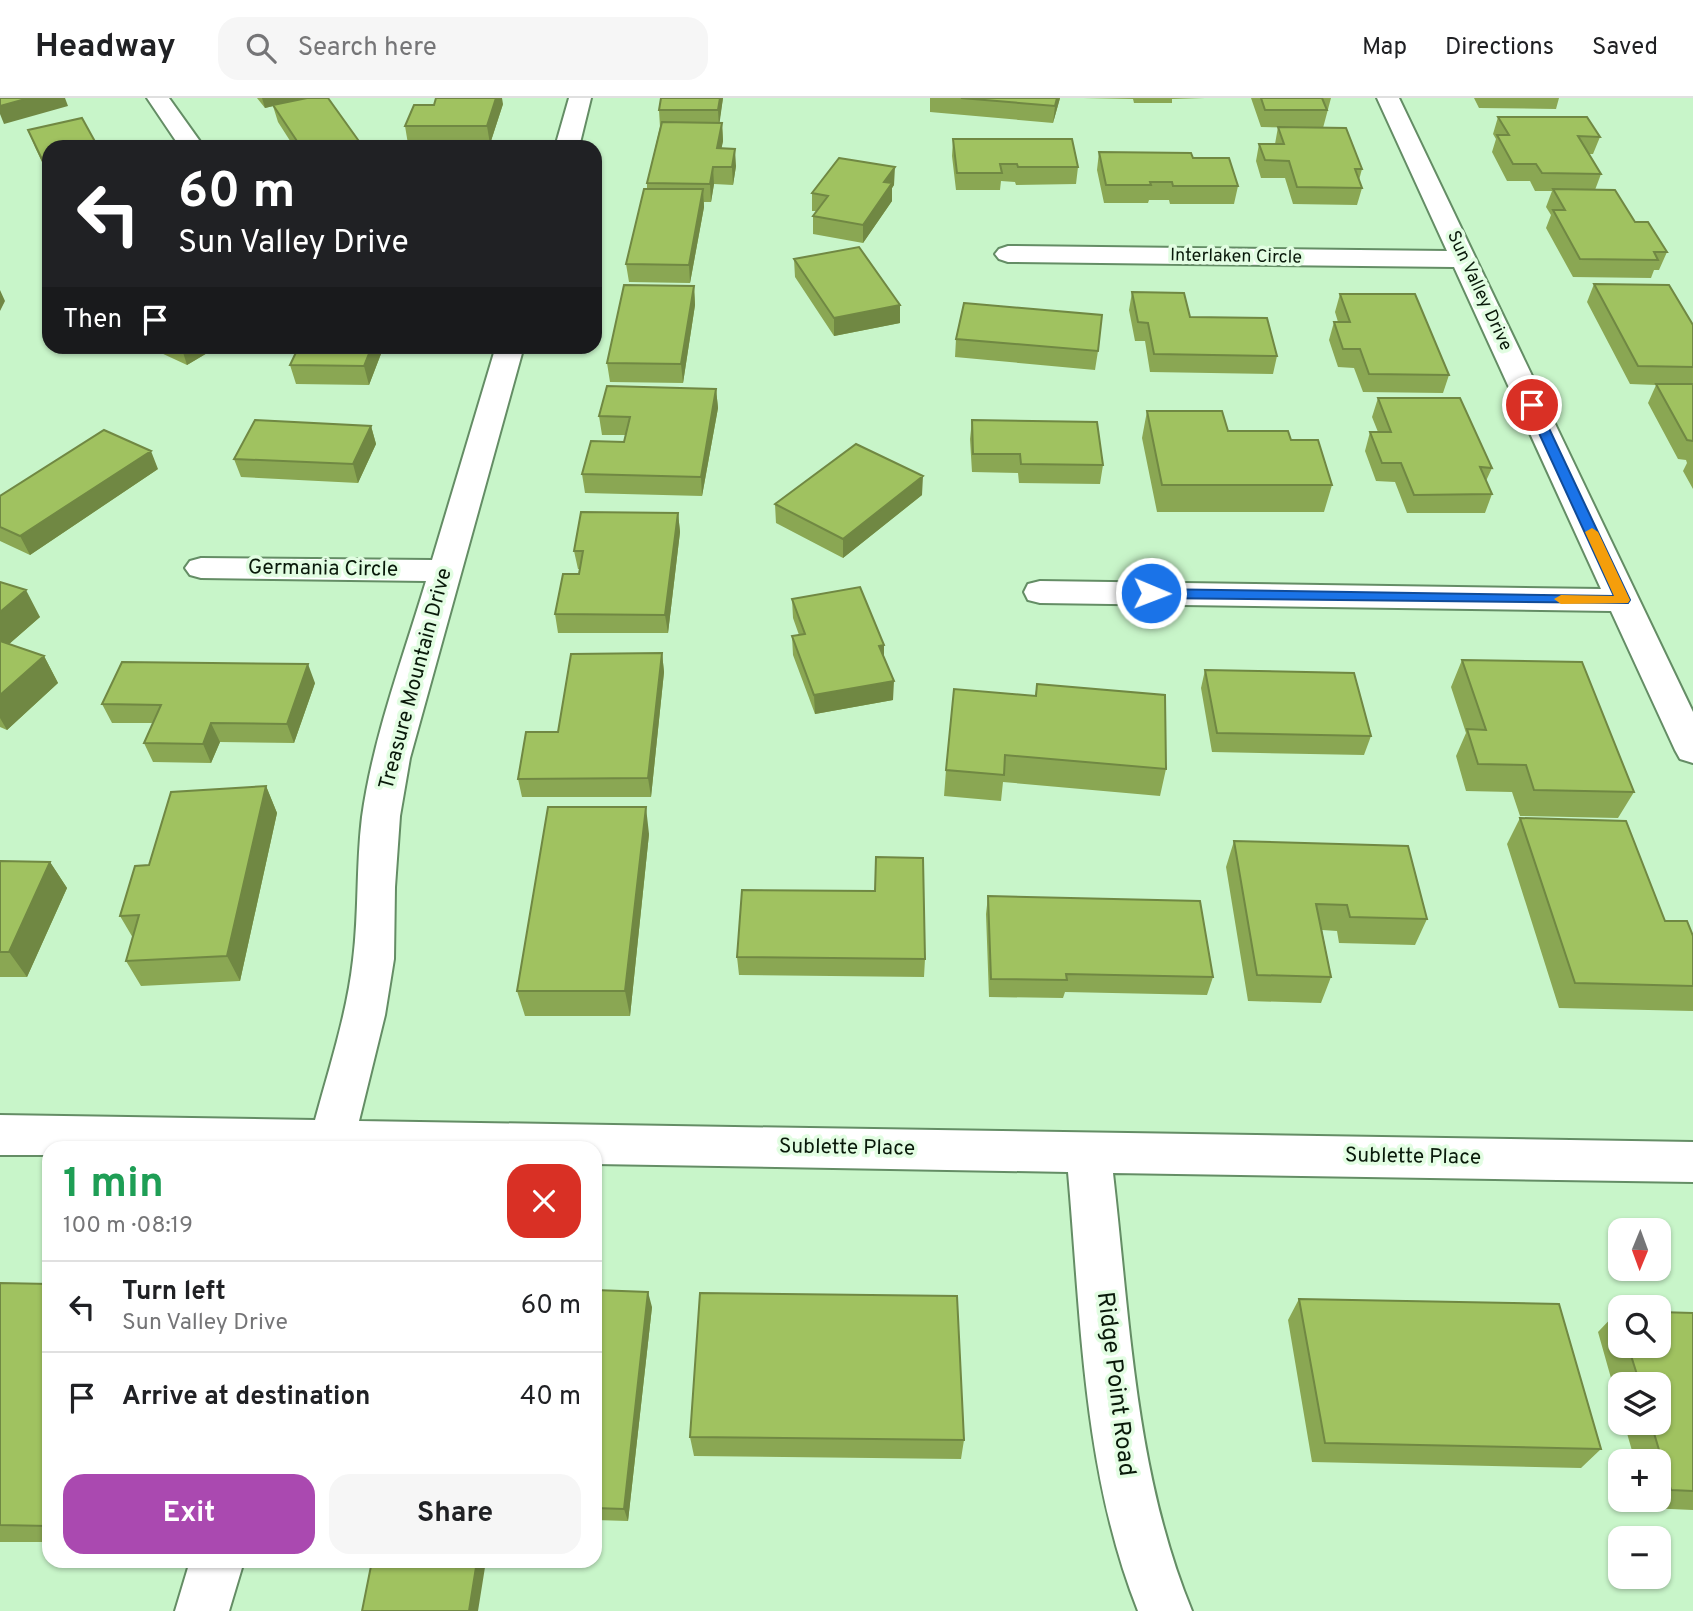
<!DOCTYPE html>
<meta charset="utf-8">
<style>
:root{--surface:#fff;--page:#f6f6f6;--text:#202124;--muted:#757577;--line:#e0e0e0;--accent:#aa49b0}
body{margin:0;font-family:Overpass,sans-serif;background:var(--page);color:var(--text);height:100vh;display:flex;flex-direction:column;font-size:26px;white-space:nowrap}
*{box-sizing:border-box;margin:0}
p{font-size:23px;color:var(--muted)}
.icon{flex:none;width:38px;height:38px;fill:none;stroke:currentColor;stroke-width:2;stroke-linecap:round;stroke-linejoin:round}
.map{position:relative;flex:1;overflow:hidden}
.panel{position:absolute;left:42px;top:1043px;width:560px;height:427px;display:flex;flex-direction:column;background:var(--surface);border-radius:21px;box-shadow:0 2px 5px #0004}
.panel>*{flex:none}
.banner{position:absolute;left:42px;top:42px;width:560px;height:214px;border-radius:21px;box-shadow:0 2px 5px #0004;background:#202124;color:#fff;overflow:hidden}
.needle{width:46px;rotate:181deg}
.fabs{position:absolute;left:1608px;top:1120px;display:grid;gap:14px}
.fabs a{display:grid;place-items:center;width:63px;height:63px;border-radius:14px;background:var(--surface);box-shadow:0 2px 5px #0004;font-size:35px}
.pin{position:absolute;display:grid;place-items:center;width:60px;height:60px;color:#fff;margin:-30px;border:4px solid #fff;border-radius:50%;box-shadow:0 2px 7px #0007}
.me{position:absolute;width:77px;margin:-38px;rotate:91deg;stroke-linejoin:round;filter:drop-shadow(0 0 5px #0008)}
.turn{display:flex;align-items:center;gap:24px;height:147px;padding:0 21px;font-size:32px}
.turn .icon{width:91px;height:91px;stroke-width:2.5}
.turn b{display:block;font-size:49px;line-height:60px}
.then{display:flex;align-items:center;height:66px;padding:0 21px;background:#0003;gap:14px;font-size:26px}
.round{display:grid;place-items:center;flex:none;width:74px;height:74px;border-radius:21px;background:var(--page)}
.summary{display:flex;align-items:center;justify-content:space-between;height:119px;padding:0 21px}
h1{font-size:42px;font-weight:700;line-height:52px;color:#1e9e55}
.primary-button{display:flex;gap:14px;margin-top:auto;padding:14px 21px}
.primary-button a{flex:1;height:80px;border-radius:21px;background:var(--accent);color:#fff;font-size:28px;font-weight:700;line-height:80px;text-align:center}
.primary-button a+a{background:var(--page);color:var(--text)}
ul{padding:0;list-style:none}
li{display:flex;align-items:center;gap:21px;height:91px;padding:0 21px;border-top:2px solid var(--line)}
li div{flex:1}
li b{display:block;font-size:26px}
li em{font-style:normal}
header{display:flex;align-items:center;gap:42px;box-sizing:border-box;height:98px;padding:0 35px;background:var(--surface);border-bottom:2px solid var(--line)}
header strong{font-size:33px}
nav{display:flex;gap:38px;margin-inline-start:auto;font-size:24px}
.search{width:490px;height:63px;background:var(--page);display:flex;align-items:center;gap:18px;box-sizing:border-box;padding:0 24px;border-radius:21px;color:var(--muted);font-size:26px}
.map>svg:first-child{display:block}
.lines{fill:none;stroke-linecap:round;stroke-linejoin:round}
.minor-casing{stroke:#648d65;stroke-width:4}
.minor{fill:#fff;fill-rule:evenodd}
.wall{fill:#8aa753}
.shaded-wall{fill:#708843}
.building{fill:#a0c260;stroke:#708843;stroke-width:2}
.route{fill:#1a73e8;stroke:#114b97;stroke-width:2}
.slow{fill:#f59e0b}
.labels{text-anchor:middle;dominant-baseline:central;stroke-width:7;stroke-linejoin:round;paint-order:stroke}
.far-street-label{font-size:18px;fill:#09190a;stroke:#e2fde2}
.street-label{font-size:21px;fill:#09190a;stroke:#e2fde2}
.near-street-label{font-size:24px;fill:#09190a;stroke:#e2fde2}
</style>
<header>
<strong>Headway</strong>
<div class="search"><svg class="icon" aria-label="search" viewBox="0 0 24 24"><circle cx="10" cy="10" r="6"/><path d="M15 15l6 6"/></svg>Search here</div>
<nav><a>Map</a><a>Directions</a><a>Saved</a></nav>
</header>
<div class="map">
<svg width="1693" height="1513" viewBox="0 0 1693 1513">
<rect width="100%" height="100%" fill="#c8f5c9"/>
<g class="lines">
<g class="minor-casing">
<path id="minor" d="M147,0H169L204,49H180Z
M569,0H591L579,49H555Z
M1377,0H1399L1693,614V665L1680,661L1675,652L1611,513L1040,505L1028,502L1024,494L1028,486L1040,483L1601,491L1454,169L1008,164L999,161L995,156L999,151L1008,148L1447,153Z
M496,248H524L410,660L400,718L395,789L394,861L385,917L359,1023L1693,1044V1084L1113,1075C1130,1222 1135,1375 1192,1513H1138C1083,1375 1081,1221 1068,1074L595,1066V1050H49V1057H0V1017L315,1022C329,970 347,916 353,862C359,816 356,767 362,719C373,639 403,560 426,483L201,480L190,477L185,470L190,463L201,460L432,462Z
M190,1463H244L229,1513H175Z"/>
</g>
<use href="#minor" class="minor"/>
</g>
<path class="wall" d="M257,0H328L361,46L362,49H294L278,24L273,8L265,10Z
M661,0H723L719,25H722L723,43L721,51L736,68L733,87L714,86L711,104H704V109L690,185L629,184L626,166L647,91V85L660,29L659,12Z
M930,0H1060L1053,25L930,14Z
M1083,0H1205L1172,1V5H1134L1133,1Z
M1251,0H1331L1323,30L1261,29Z
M1474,0H1559L1556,11L1479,10Z
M503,6L490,46H408L405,28Z
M1498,19L1600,39L1593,56H1589L1601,76L1595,92L1635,124L1667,154L1659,172H1654L1651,180L1573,179L1546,130L1551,117L1546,109L1552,93H1535L1530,83H1507L1492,54L1496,41L1493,36Z
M1278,29L1362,71L1359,82L1362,90L1357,107L1293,106L1285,80H1261L1256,63L1259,46H1275Z
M28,32L49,49V79L35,49Z
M953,41L1078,69L1076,86L1016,87L1015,84L1001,83L1000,92H956L952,58Z
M1099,54L1193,60L1238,88L1234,106H1170L1169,102H1149L1148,105H1104L1097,72Z
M894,87L892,90V103L863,145L813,136V118L816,113H812V95Z
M794,161L900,225L834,238L795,179Z
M1594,186L1693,227V391L1683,373L1687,365L1686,362L1678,361L1648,305L1656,287L1630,286L1587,204Z
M694,188L695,207L683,285L610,284L607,265Z
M1132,194L1277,258L1273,276L1150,274L1145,243H1135L1129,212Z
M1340,196L1449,277L1443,295L1363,294L1354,270L1338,269L1329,242L1334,224H1338L1335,214Z
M956,241L1098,253L1095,272L955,259Z
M146,248H219L187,267Z
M299,248H384L369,287L296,286L290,267Z
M716,291L718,310L702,398L585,395L582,376L624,344L626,337H602L599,318Z
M1378,300L1492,370L1486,383L1492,396L1485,415H1407L1395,384L1376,383L1365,353L1370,334H1378L1372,319Z
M1147,313L1228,333L1291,342L1332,387L1324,414H1157L1142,340Z
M972,322L1103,367L1100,386L1019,385L1018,375L972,374L970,341Z
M371,328L376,346L358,385L241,379L234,361Z
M158,371L30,457L0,443V398Z
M922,397L843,460L776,425L775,406Z
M678,415L680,434L668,535H558L555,516L579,476L580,471H578L574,453Z
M0,484L40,519L9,546L44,558L58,585L7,632L0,629Z
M792,501L884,547V560L893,602L815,616L793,557L792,538L799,537L793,520Z
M662,555L664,574L651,699H522L518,681L558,634Z
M1462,562L1634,694L1618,720L1520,718L1512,694L1466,693L1456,658L1466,635L1451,589Z
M1205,572L1371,638L1364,657L1212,654L1201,590Z
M315,585L294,645L220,644L211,665L153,664L144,645L153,625H112L102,606Z
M1037,586L1166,671L1160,698L1003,684L1001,703L944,698L946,672L1035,598Z
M266,688L277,715L240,883L141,888L126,863L133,840L120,818L149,767Z
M1520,720L1665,823L1693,838V913L1559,910L1507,746Z
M649,736L630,918H525L517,893Z
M1234,743L1427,821L1415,847L1339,845L1337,833L1322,832L1331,879L1321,905L1248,903L1226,769Z
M0,763L50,764L67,790L27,879H0Z
M875,793L925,861L924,879L739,877L737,859Z
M988,798L1213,879L1207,897L1065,894L1063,900L989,899L986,816Z
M0,1185L49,1186V1444H0Z
M595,1192L652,1209L628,1423L595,1422Z
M1299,1201L1601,1351L1581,1370L1312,1364L1288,1222Z
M1618,1213H1620V1248H1659L1693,1215V1412L1648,1410L1646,1402H1659V1363H1635L1624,1325H1659V1286H1620V1312L1598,1234Z
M690,1339L964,1342L961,1361L694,1358Z"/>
<path class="shaded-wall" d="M29,0H65L68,8L4,26L0,16V8Z
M262,0H307L265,10Z
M496,0H502L503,6L490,46L487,28Z
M720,0H723L719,29L718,12Z
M1057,0H1060L1053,25L1055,8Z
M722,25L723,43L718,68L717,50Z
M361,46L362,49H347Z
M735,51L736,68L733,87L732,69Z
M713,69L714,86L711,104L710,86Z
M895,69L894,87L892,90V103L863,145V127L884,84Z
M703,91L704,109L690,185L689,167Z
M694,188L695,207L683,285L681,266Z
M0,192L5,203L0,213Z
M900,207V225L834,238V220Z
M181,248H219L187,267Z
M372,248H384L369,287L364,268Z
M716,291L718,310L702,398L701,379Z
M371,328L376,346L358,385L353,366Z
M151,353L158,371L30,457L20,438Z
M923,378L922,397L843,460V441Z
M678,415L680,434L668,535L665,517Z
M26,492L40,519L0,554V514Z
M884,547V566L879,548Z
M662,555L664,574L651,699L648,680Z
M44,558L58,585L7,632L0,620V597Z
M308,566L315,585L294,645L287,626Z
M894,583L893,602L815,616L814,597Z
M211,625L220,644L211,665L203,646Z
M266,688L277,715L240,883L227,858Z
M646,709L649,736L630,918L625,893Z
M50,764L67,790L27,879L9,854Z
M648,1194L652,1209L628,1423L624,1411Z
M477,1463H486L478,1513H469Z"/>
<path class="building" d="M0,0H29L0,8Z
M307,0H328L361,46L347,49H301L273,7Z
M436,0H496L487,28H405L414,7H434Z
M661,0H720L718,12H659Z
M961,0H1057L1055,8Z
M1261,0H1322L1327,12H1265Z
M1498,19H1587L1600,39L1578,38L1601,76L1542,75L1536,66H1513L1497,37H1509Z
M82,20L98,49H49V76L28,32Z
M662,24L722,25L717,50L735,51L732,69H713L710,86L647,85Z
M1278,29L1346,30L1362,71H1355L1362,90L1297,89L1289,63L1265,62L1259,46H1284Z
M953,41H1072L1078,69H1018L1017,66H1000L1002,75H957Z
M1099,54L1191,55L1193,60H1229L1238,88H1173L1172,84H1150L1151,87H1106Z
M839,60L895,69L884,84L892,85L863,127L813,118L828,98L812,95Z
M644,91H703L689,167L626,166Z
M1553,91L1615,92L1635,124H1648L1667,154H1654L1658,162L1580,161L1553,112H1565Z
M859,149L900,207L834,220L794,161Z
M1594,186L1669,187L1693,227V269L1638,268Z
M624,187L694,188L681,266L607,265Z
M1132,194L1184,195L1190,219L1267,220L1277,258L1154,256L1148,225L1138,224Z
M1340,196H1415L1449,277L1369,276L1360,251H1343L1334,224H1350Z
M964,205L1102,217L1098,253L956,241Z
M299,248H372L364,268L290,267Z
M1656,286H1693V343L1687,342Z
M607,288L716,291L701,379L582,376L591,343L624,344L630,319L599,318Z
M1378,300H1460L1492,370L1480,369L1492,396L1414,397L1401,365H1382L1370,334H1391Z
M1147,313H1222L1228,333H1288L1291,342H1318L1332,387H1162Z
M255,322L371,328L353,366L234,361Z
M972,322L1097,324L1103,367L1021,366L1020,356H973Z
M104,332L151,353L20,438L0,429V398Z
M856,346L923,378L843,441L775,406Z
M581,414L678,415L665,517L555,516L563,476H579L583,453H574Z
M0,484L26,492L0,514Z
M860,489L884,547L879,548L894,583L814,597L792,538L805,536L792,501Z
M0,543L44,558L0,597Z
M662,555L648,680L518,681L526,634H558L571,556Z
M1462,562L1582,564L1634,694L1534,692L1526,667L1478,666L1467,631L1486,632Z
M122,564L308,566L287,626L211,625L203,646L144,645L161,607L102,606Z
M1205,572L1354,575L1371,638L1217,635Z
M1037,586L1165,597L1166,671L1005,657L1004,677L946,672L954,591L1036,598Z
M266,688L227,858L126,863L139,817L120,818L135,768L149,767L171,694Z
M548,709H646L625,893H517Z
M1520,720L1626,723L1665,823H1687L1693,838V888L1575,885Z
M1234,743L1408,748L1427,821L1350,819L1347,807L1316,806L1331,879L1257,877Z
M876,759L923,760L925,861L737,859L742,792L875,793Z
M0,763L50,764L9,854H0Z
M988,798L1200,803L1213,879L1066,876L1067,882L991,881Z
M0,1185L49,1186V1424L48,1428L0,1427Z
M595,1192L648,1194L624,1411L595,1410Z
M700,1195L957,1198L964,1342L690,1339Z
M1299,1201L1559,1206L1601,1351L1325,1345Z
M1659,1214L1693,1215V1393L1671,1392L1651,1325H1659V1286H1640L1628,1248H1659Z
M372,1463H477L469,1513H362Z"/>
<path class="route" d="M1532,304L1538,307L1630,502L1628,505L1151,500L1144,495L1151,491L1614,498L1526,307Z"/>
<path class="slow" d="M1592,430L1598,434L1630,502L1628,505L1561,506L1554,501L1561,497L1614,498L1585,434Z"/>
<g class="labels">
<g class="far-street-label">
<text transform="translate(1236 159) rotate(1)">Interlaken Circle</text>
<text transform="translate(1479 193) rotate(65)">Sun Valley Drive</text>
</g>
<g class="street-label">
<text transform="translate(323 471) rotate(1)">Germania Circle</text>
<text transform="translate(416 581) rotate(-75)">Treasure Mountain Drive</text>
<text transform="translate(847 1050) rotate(1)">Sublette Place</text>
<text transform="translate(1413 1059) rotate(1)">Sublette Place</text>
</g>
<g class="near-street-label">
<text transform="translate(1115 1286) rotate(83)">Ridge Point Road</text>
</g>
</g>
</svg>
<div class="fabs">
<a><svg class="needle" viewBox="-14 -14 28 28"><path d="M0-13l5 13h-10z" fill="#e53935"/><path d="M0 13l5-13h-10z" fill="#757577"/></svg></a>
<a><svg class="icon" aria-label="search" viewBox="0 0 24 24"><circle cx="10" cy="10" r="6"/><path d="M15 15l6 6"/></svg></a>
<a><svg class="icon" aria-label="layers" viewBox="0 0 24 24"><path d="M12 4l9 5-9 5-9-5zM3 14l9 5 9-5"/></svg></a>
<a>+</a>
<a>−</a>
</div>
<div class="pin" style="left:1532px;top:307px;background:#d93025"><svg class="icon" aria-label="arrive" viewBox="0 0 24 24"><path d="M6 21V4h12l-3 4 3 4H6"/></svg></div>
<svg class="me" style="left:1151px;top:495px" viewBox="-20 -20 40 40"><circle r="17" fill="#1a73e8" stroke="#fff" stroke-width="3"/><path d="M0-11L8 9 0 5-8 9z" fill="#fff"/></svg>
<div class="banner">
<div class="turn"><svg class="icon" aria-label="left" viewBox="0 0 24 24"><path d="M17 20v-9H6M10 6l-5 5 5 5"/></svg><div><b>60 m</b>Sun Valley Drive</div></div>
<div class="then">Then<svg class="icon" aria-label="arrive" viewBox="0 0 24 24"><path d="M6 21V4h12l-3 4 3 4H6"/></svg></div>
</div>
<section class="panel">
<div class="summary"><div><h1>1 min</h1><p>100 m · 08:19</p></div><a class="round" style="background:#d93025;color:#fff"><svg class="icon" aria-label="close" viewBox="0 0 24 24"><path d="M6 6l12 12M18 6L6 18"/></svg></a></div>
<ul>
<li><svg class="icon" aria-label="left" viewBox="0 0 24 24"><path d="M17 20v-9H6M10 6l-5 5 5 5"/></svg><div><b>Turn left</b><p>Sun Valley Drive</p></div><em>60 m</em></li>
<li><svg class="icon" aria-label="arrive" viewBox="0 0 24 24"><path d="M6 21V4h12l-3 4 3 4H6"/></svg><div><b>Arrive at destination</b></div><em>40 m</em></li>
</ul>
<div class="primary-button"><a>Exit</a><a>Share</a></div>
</section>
</div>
